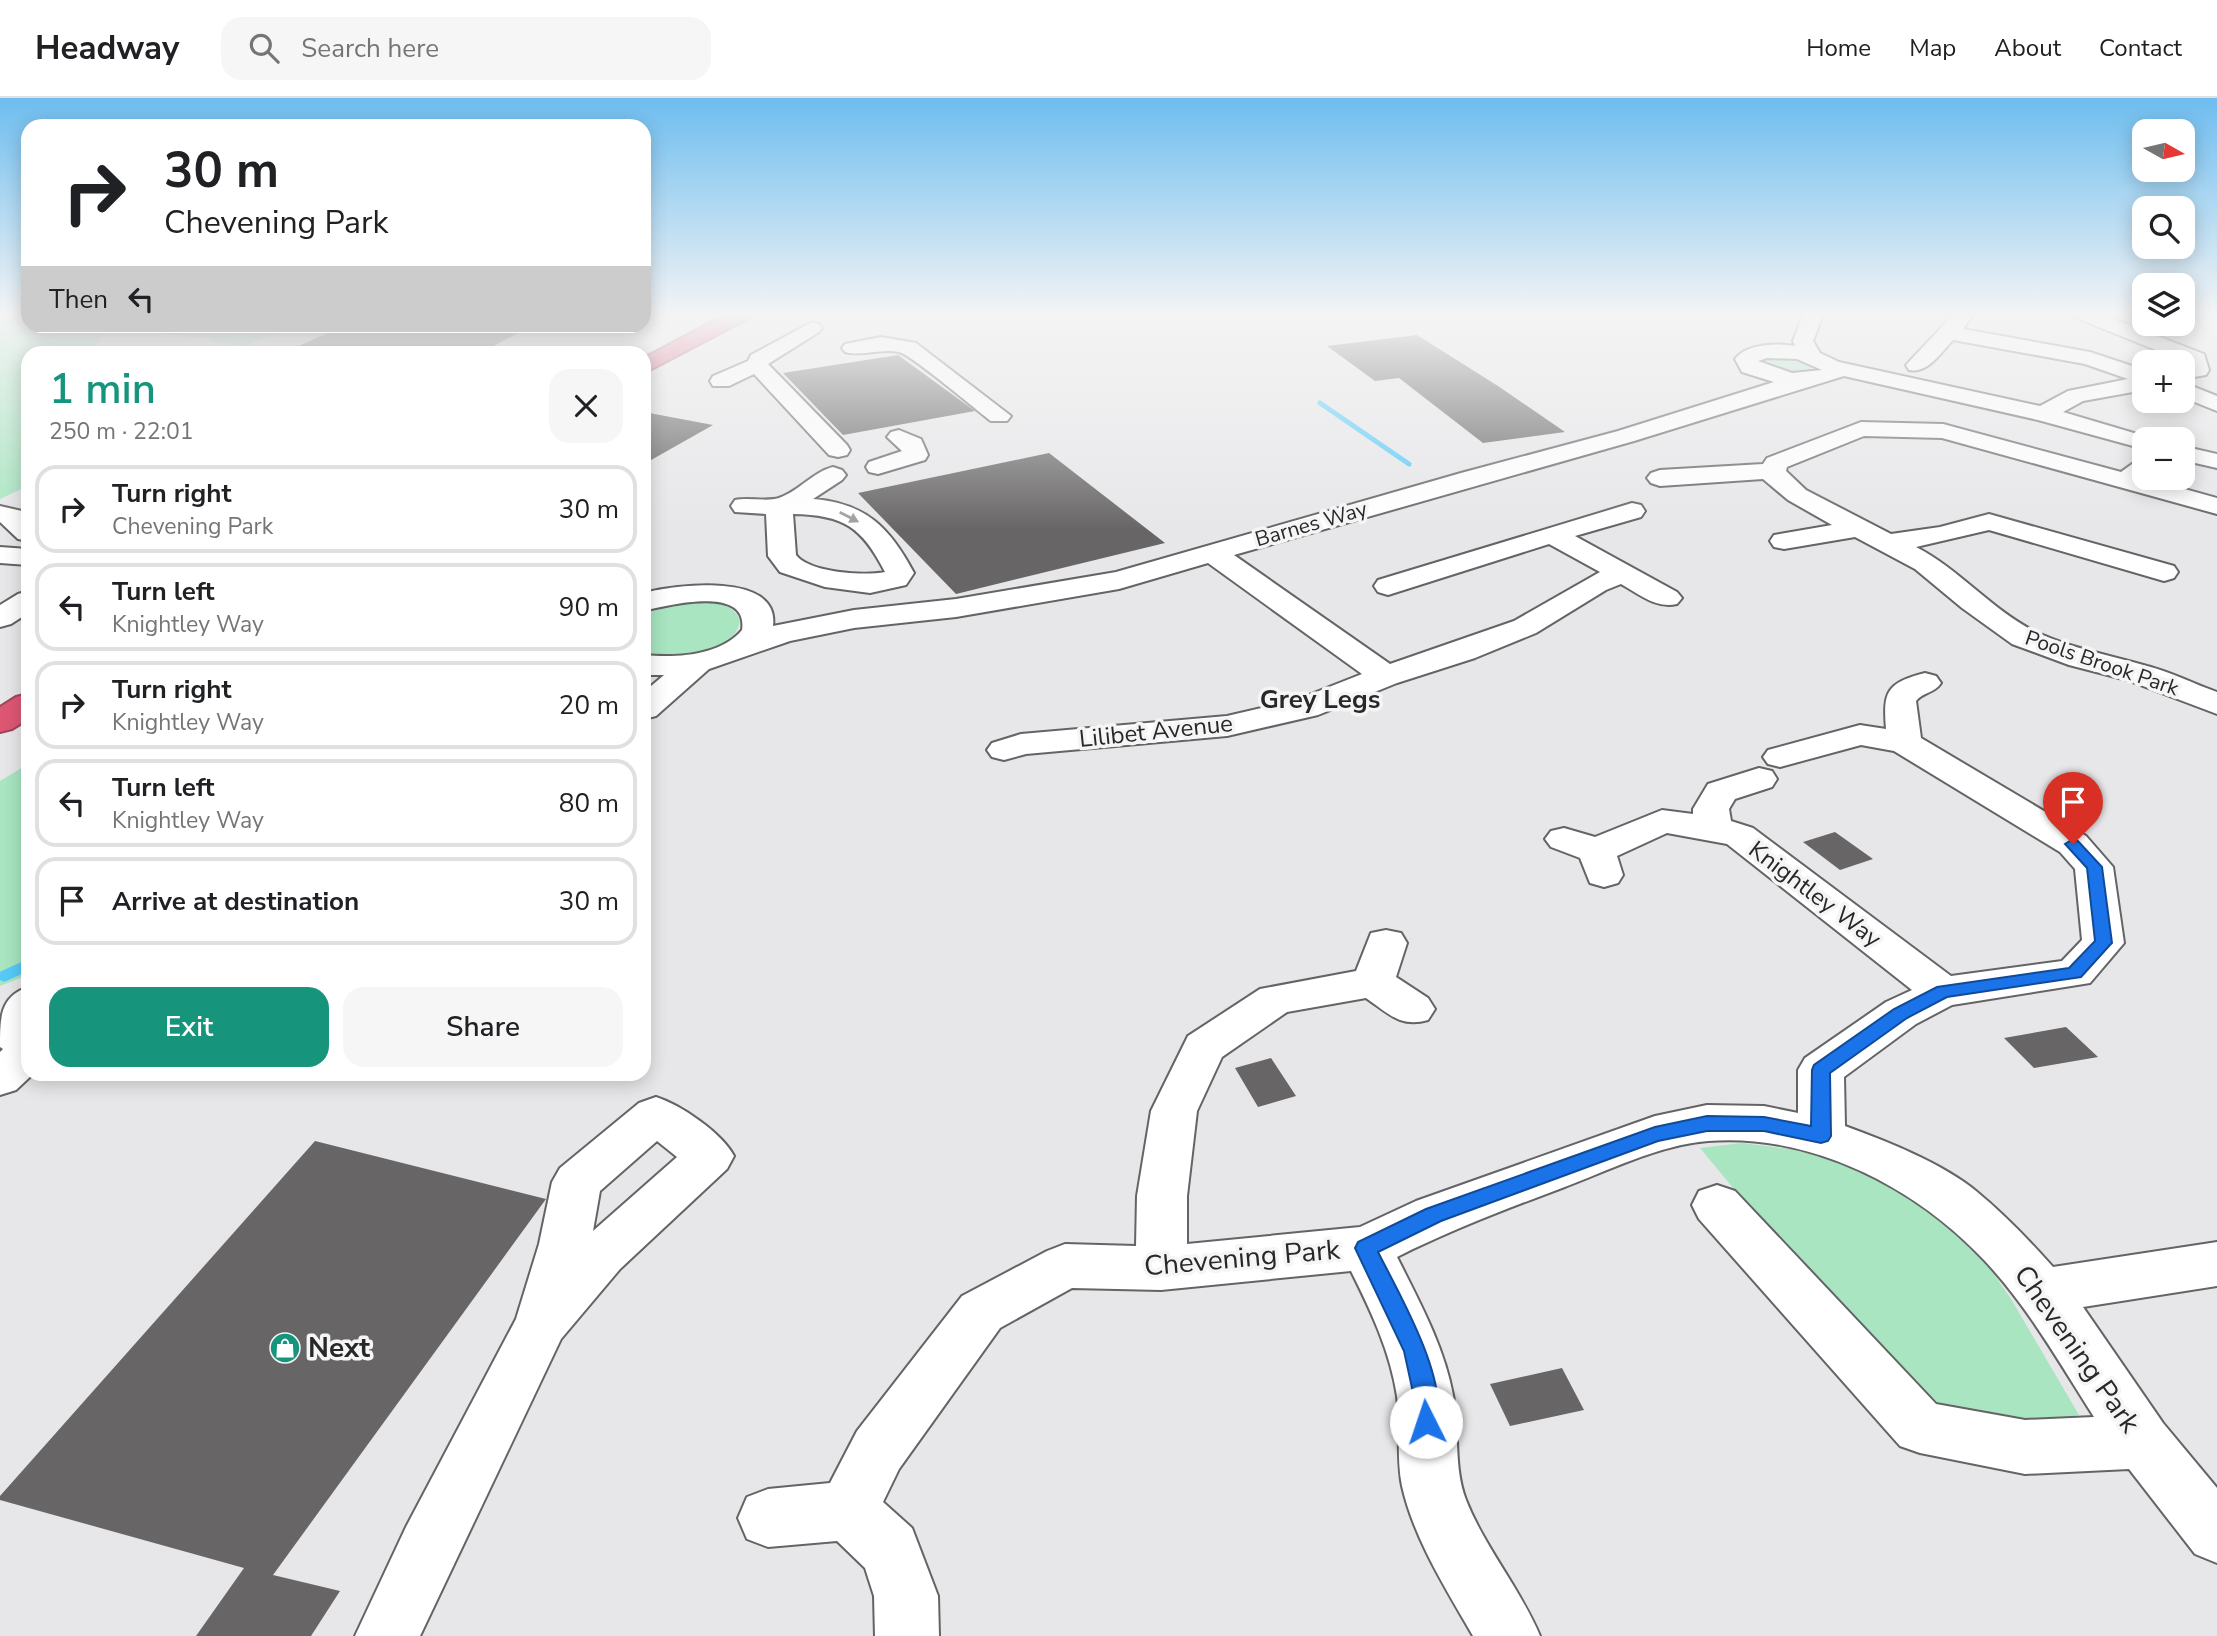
<!DOCTYPE html>
<meta charset="utf-8">
<style>
:root{--surface:#fff;--page:#f6f6f6;--text:#202124;--muted:#757577;--line:#e0e0e0;--accent:#16947c}
body{margin:0;font-family:"Nunito Sans",sans-serif;background:var(--page);color:var(--text);height:100vh;display:flex;flex-direction:column;font-size:26px;white-space:nowrap}
*{box-sizing:border-box;margin:0}
p{font-size:23px;color:var(--muted)}
.icon{flex:none;width:38px;height:38px;fill:none;stroke:currentColor;stroke-width:2;stroke-linecap:round;stroke-linejoin:round}
.map{position:relative;flex:1;overflow:hidden}
.details{position:absolute;left:21px;top:248px;width:630px;height:735px;display:flex;flex-direction:column;background:var(--surface);border-radius:21px;box-shadow:0 4px 18px #0003}
.details>*{flex:none}
.banner{position:absolute;left:21px;top:21px;width:630px;height:214px;border-radius:21px;box-shadow:0 4px 18px #0003;background:#fff;color:var(--text);overflow:hidden}
.needle{width:46px;rotate:98deg}
.tools{position:absolute;left:2132px;top:21px;display:grid;gap:14px}
.tools a{display:grid;place-items:center;width:63px;height:63px;border-radius:14px;background:var(--surface);box-shadow:0 4px 18px #0003;font-size:35px}
.pin{position:absolute;display:grid;place-items:center;width:60px;height:60px;color:#fff;margin:-72px -30px;border-radius:50% 50% 50% 0;rotate:-45deg;box-shadow:0 0 7px #0007}
.pin .icon{rotate:45deg}
.me{position:absolute;width:77px;margin:-38px;rotate:356deg;stroke-linejoin:round;filter:drop-shadow(0 0 5px #0008)}
.turn{display:flex;align-items:center;gap:24px;height:147px;padding:0 28px;font-size:32px}
.turn .icon{width:91px;height:91px;stroke-width:2.5}
.turn b{display:block;font-size:49px;line-height:60px}
.then{display:flex;align-items:center;height:66px;padding:0 28px;background:#0003;gap:14px;font-size:26px}
.round{display:grid;place-items:center;flex:none;width:74px;height:74px;border-radius:21px;background:var(--page)}
.summary{display:flex;align-items:center;justify-content:space-between;height:119px;padding:0 28px}
h1{font-size:42px;font-weight:600;line-height:52px;color:var(--accent)}
.action{display:flex;gap:14px;margin-top:auto;padding:14px 28px}
.action a{flex:1;height:80px;border-radius:21px;background:var(--accent);color:#fff;font-size:28px;font-weight:600;line-height:80px;text-align:center}
.action a+a{background:var(--page);color:var(--text)}
ul{padding:0;list-style:none}
li{display:flex;align-items:center;gap:21px;height:88px;margin:0 14px 10px;padding:0 14px;border:4px solid var(--line);border-radius:21px}
li div{flex:1}
li b{display:block;font-size:26px}
li em{font-style:normal}
header{display:flex;align-items:center;gap:42px;box-sizing:border-box;height:98px;padding:0 35px;background:var(--surface);border-bottom:2px solid var(--line)}
header strong{font-size:33px}
nav{display:flex;gap:38px;margin-inline-start:auto;font-size:24px}
.search{width:490px;height:63px;background:var(--page);display:flex;align-items:center;gap:18px;box-sizing:border-box;padding:0 24px;border-radius:21px;color:var(--muted);font-size:26px}
.map>svg:first-child{display:block}
.green{fill:#a8e5c0}
.lines{fill:none;stroke-linecap:round;stroke-linejoin:round}
.stream-far1{stroke:#55caf9;stroke-width:5}
.stream{stroke:#55caf9;stroke-width:11}
.building{fill:#676565}
.minor-casing{stroke:#646466;stroke-width:4}
.highway-casing{stroke:#9e4759;stroke-width:4}
.minor{fill:#fff;fill-rule:evenodd}
.highway{fill:#dd5773;fill-rule:evenodd}
.oneway{fill:#9e9e9f}
.route{fill:#1a73e8;stroke:#114b97;stroke-width:2}
.labels{text-anchor:middle;dominant-baseline:central;stroke-width:7;stroke-linejoin:round;paint-order:stroke}
.far-street-label{font-size:21px;fill:#282829;stroke:#f5f5f6}
.street-label{font-size:24px;fill:#282829;stroke:#f5f5f6}
.neighbourhood-label{font-size:26px;font-weight:bold;fill:#282829;stroke:#f5f5f6}
.near-street-label{font-size:28px;fill:#282829;stroke:#f5f5f6}
.near-poi-label{font-size:28px;font-weight:bold;fill:#282829;stroke:#f5f5f6;text-anchor:start}
</style>
<header>
<strong>Headway</strong>
<div class="search"><svg class="icon" aria-label="search" viewBox="0 0 24 24"><circle cx="10" cy="10" r="6"/><path d="M15 15l6 6"/></svg>Search here</div>
<nav><a>Home</a><a>Map</a><a>About</a><a>Contact</a></nav>
</header>
<div class="map">
<svg width="2217" height="1538" viewBox="0 0 2217 1538">
<rect width="100%" height="100%" fill="#e7e7e9"/>
<path class="green" d="M0,217H28V228H106L93,255L28,256V388L0,401Z
M151,228H293L246,248L209,243L212,241L139,233Z
M1768,258L1795,259L1817,268V274L1796,278L1760,266V261Z
M684,503C705,503 729,501 740,521C738,557 670,562 644,555V513Z
M28,666V877L0,888V683Z
M1742,1045L1799,1052L1840,1062L1879,1079L1940,1117L1982,1159L2011,1201L2079,1317L1996,1333L1900,1291L1700,1050Z"/>
<g class="lines">
<path class="stream-far1" d="M1320,305L1409,366"/>
<path class="stream" d="M4,878L28,867"/>
</g>
<path class="building" d="M343,228H531L479,256H281Z
M1417,237L1498,288L1565,334L1483,345L1399,280L1375,283L1327,248Z
M898,257L975,313L843,337L783,275Z
M644,314L713,327L644,366Z
M1049,355L1165,445L956,496L858,395Z
M1835,734L1873,761L1840,772L1803,744Z
M2066,929L2098,959L2034,970L2004,940Z
M1271,960L1296,998L1258,1009L1235,970Z
M315,1043L546,1101L273,1477L340,1493L311,1538H196L244,1470L0,1402V1398Z
M1562,1270L1584,1312L1510,1328L1490,1286Z"/>
<g class="lines">
<g class="minor-casing">
<path id="minor" d="M1803,217H1823L1813,243L1820,255L1839,264L2040,308L2068,293L2128,281L2085,266L1953,242C1941,254 1928,276 1909,272L1906,267L1953,217H1973L1963,231L2090,254L2144,272V292L2083,303L2063,314L2154,341H2144V351L2038,322L1844,278L1634,343L1234,457L1390,566L1514,523L1600,474L1549,446L1388,497L1378,494L1374,488L1378,482L1632,405L1641,407L1645,413L1641,419L1575,438L1677,494L1682,500L1677,506C1656,511 1639,496 1621,486L1606,492L1536,535L1475,560L1397,585L1318,617L1227,638L1026,656L1004,662L992,659L987,652L992,645L1021,636L1227,618L1296,602L1362,576L1208,465L1119,491L956,519L854,530L790,543L709,571L656,618L644,621V594L664,577H644V557C676,560 720,558 742,532C749,487 669,507 644,513V495C674,487 780,473 773,528L854,512L956,501L1116,474L1461,375L1618,333L1774,284L1742,274L1735,261C1747,245 1778,245 1795,248L1793,243ZM1767,260L1797,261L1822,272L1792,275L1758,263Z
M2076,217H2103L2204,256L2209,272L2206,277L2182,281V268H2186V264L2079,221Z
M812,224L819,226L822,230L819,234L768,266L847,347L850,352L847,357L838,359L829,357L754,276L729,288H713L710,283L713,278L748,263L751,257Z
M881,239L916,245L1011,318L1007,323H991C975,311 912,257 899,254C880,250 862,259 845,254L842,250L845,246Z
M2182,284L2217,298V313L2182,299Z
M1861,324L1943,326L2121,374L2135,364L2144,362L2145,380L2217,400V416L1942,340L1864,338L1787,369L1786,373L1806,392L1891,436L1940,429L1989,416L2174,468L2178,474L2174,480L2164,483L1989,432L1916,449C1959,471 1991,511 2034,533C2069,550 2109,557 2147,568C2171,574 2194,586 2217,594V616L2127,582L2069,567L2012,546L1962,510L1915,471L1855,439L1784,451L1774,449L1770,443L1774,437L1832,427L1788,402L1763,381L1660,388L1651,385L1647,380L1651,375L1660,372L1763,366L1767,360Z
M899,332L921,341L928,357L925,362L878,376L869,374L866,369L869,364L902,353L887,339L891,334Z
M2182,348L2217,356V370L2182,362Z
M833,369L842,372L846,377L842,382L813,401C866,405 890,430 914,475L906,487L870,495L825,489L780,474L768,458L766,416L735,414L731,408L735,402C749,399 766,404 779,400C799,393 813,374 833,369ZM793,416C844,417 862,429 885,474C864,478 810,475 796,457Z
M0,408L22,413L28,419V443L18,441L0,424Z
M0,449L28,451V467L0,465Z
M28,493V515L11,526L0,529V507L18,496Z
M1925,575L1936,578L1941,585C1935,595 1923,594 1916,603L1921,640L2086,738L2113,769L2124,845L2090,885L1952,907L1916,926L1844,979L1845,1028C1886,1043 1942,1065 1976,1093C2004,1116 2029,1142 2053,1169L2217,1144V1188L2083,1209L2163,1325L2217,1390V1465L2195,1456L2129,1371L2025,1376L1920,1355L1900,1348L1699,1121L1692,1107L1699,1093L1717,1087L1735,1093L1936,1306L2025,1322L2094,1319C2060,1266 2029,1210 1985,1163C1916,1089 1811,1035 1708,1043C1658,1047 1608,1073 1562,1090C1506,1111 1451,1132 1397,1159C1419,1203 1444,1248 1453,1297C1460,1332 1453,1368 1466,1402C1485,1450 1520,1490 1540,1538H1473C1446,1491 1414,1441 1402,1388C1396,1359 1401,1328 1397,1298C1390,1253 1371,1213 1351,1173L1161,1192L1072,1190L1000,1230L899,1371L883,1404L912,1430L938,1498L939,1538H875L874,1498L865,1470L837,1443L768,1449L747,1441L738,1420L747,1399L768,1391L830,1385L857,1333L962,1198L1047,1153L1065,1146L1136,1148L1137,1098L1151,1013L1188,938L1260,891L1356,873L1371,835L1386,832L1401,835L1407,845L1396,879L1428,900L1435,911L1428,922C1400,930 1388,915 1366,900L1287,914L1222,959L1197,1013L1187,1098V1146L1360,1129L1416,1103L1655,1018L1707,1007L1764,1008L1798,1015V972L1805,960L1886,904L1912,892L1727,746L1667,735L1617,758L1623,777L1618,785L1604,789L1590,785L1580,760L1551,749L1545,741L1551,733L1564,730L1595,739L1662,712L1693,716V711L1708,686L1759,670L1772,673L1777,681L1772,689L1735,701L1729,711L1731,723L1753,730L1951,878L2062,863L2082,842L2075,771L2060,754L1894,653L1861,647L1780,669L1768,666L1763,659L1768,652L1860,627L1886,631C1883,594 1886,585 1925,575Z
M28,889V976H33L16,992L0,997V954L3,951L0,949C0,919 0,899 28,889Z
M656,999C681,1007 722,1035 734,1058L727,1071L620,1171L561,1241L420,1538H355L406,1429L516,1221L539,1146L552,1084L560,1070L639,1005ZM657,1043L677,1059L593,1133L600,1093Z"/>
</g>
<g class="highway-casing">
<path id="highway" d="M725,217H750L747,221L644,275V260Z
M28,596V621L12,631L0,634V609L16,599Z"/>
</g>
<use href="#minor" class="minor"/>
<use href="#highway" class="highway"/>
</g>
<defs><path id="oneway-solid" d="M-6-.8H1V-3.2L6.5 0L1 3.2V.8H-6Z" transform="scale(1.75)"/></defs>
<use class="oneway" href="#oneway-solid" transform="translate(849 419) rotate(27)"/>
<linearGradient id="sky" x2="0" y2="1"><stop stop-color="#6dbdef"/><stop offset="0.5" stop-color="#f4f4f5"/><stop offset="1" stop-color="#f4f4f5" stop-opacity="0"/></linearGradient>
<rect width="2217" height="432" fill="url(#sky)"/>
<path class="route" d="M2073,741L2078,743L2102,769L2112,845L2109,848L2081,879L1947,899L1907,920L1830,975L1831,1038L1828,1043L1821,1045L1764,1033H1707L1658,1043L1441,1123L1378,1154C1398,1194 1454,1289 1434,1332L1426,1335L1418,1332L1414,1324V1299L1404,1253L1355,1150L1358,1144L1426,1111L1655,1029L1707,1018L1764,1019L1811,1028L1812,972L1814,967L1894,911L1937,889L2069,870L2095,843L2087,770L2065,746Z"/>
<defs>
<g id="shop-disc" transform="scale(1.575)"><circle r="9.5" fill="#16947c" stroke="#f5f5f6"/><path d="M-5-2.5h2.3a2.7 3.5 0 0 1 5.4 0H5L5.5 6h-11ZM-1.5-2.5h3a1.5 2.3 0 0 0-3 0Z" fill="#fff"/></g>
</defs>
<g fill-rule="evenodd">
<use href="#shop-disc" x="285" y="1250"/>
</g>
<g class="labels">
<g class="far-street-label">
<text transform="translate(1311 426) rotate(-16)">Barnes Way</text>
<text transform="translate(2102 565) rotate(19)">Pools Brook Park</text>
</g>
<g class="street-label">
<text transform="translate(1156 633) rotate(-6)">Lilibet Avenue</text>
<text transform="translate(1815 796) rotate(37)">Knightley Way</text>
</g>
<g class="neighbourhood-label">
<text x="1320" y="601">Grey Legs</text>
</g>
<g class="near-street-label">
<text transform="translate(1242 1160) rotate(-5)">Chevening Park</text>
<text transform="translate(2077 1251) rotate(55)">Chevening Park</text>
</g>
<g class="near-poi-label">
<text x="308" y="1250">Next</text>
</g>
</g>
</svg>
<div class="tools">
<a><svg class="needle" viewBox="-14 -14 28 28"><path d="M0-13l5 13h-10z" fill="#e53935"/><path d="M0 13l5-13h-10z" fill="#757577"/></svg></a>
<a><svg class="icon" aria-label="search" viewBox="0 0 24 24"><circle cx="10" cy="10" r="6"/><path d="M15 15l6 6"/></svg></a>
<a><svg class="icon" aria-label="layers" viewBox="0 0 24 24"><path d="M12 4l9 5-9 5-9-5zM3 14l9 5 9-5"/></svg></a>
<a>+</a>
<a>−</a>
</div>
<div class="pin" style="left:2073px;top:746px;background:#d93025"><svg class="icon" aria-label="arrive" viewBox="0 0 24 24"><path d="M6 21V4h12l-3 4 3 4H6"/></svg></div>
<svg class="me" style="left:1426px;top:1324px" viewBox="-20 -20 40 40"><circle r="19" fill="#fff"/><path d="M0-13L10 11 0 6-10 11z" fill="#1a73e8"/></svg>
<div class="banner">
<div class="turn"><svg class="icon" aria-label="right" viewBox="0 0 24 24"><path d="M7 20v-9h11M14 6l5 5-5 5"/></svg><div><b>30 m</b>Chevening Park</div></div>
<div class="then">Then<svg class="icon" aria-label="left" viewBox="0 0 24 24"><path d="M17 20v-9H6M10 6l-5 5 5 5"/></svg></div>
</div>
<section class="details">
<div class="summary"><div><h1>1 min</h1><p>250 m · 22:01</p></div><a class="round"><svg class="icon" aria-label="close" viewBox="0 0 24 24"><path d="M6 6l12 12M18 6L6 18"/></svg></a></div>
<ul>
<li><svg class="icon" aria-label="right" viewBox="0 0 24 24"><path d="M7 20v-9h11M14 6l5 5-5 5"/></svg><div><b>Turn right</b><p>Chevening Park</p></div><em>30 m</em></li>
<li><svg class="icon" aria-label="left" viewBox="0 0 24 24"><path d="M17 20v-9H6M10 6l-5 5 5 5"/></svg><div><b>Turn left</b><p>Knightley Way</p></div><em>90 m</em></li>
<li><svg class="icon" aria-label="right" viewBox="0 0 24 24"><path d="M7 20v-9h11M14 6l5 5-5 5"/></svg><div><b>Turn right</b><p>Knightley Way</p></div><em>20 m</em></li>
<li><svg class="icon" aria-label="left" viewBox="0 0 24 24"><path d="M17 20v-9H6M10 6l-5 5 5 5"/></svg><div><b>Turn left</b><p>Knightley Way</p></div><em>80 m</em></li>
<li><svg class="icon" aria-label="arrive" viewBox="0 0 24 24"><path d="M6 21V4h12l-3 4 3 4H6"/></svg><div><b>Arrive at destination</b></div><em>30 m</em></li>
</ul>
<div class="action"><a>Exit</a><a>Share</a></div>
</section>
</div>
